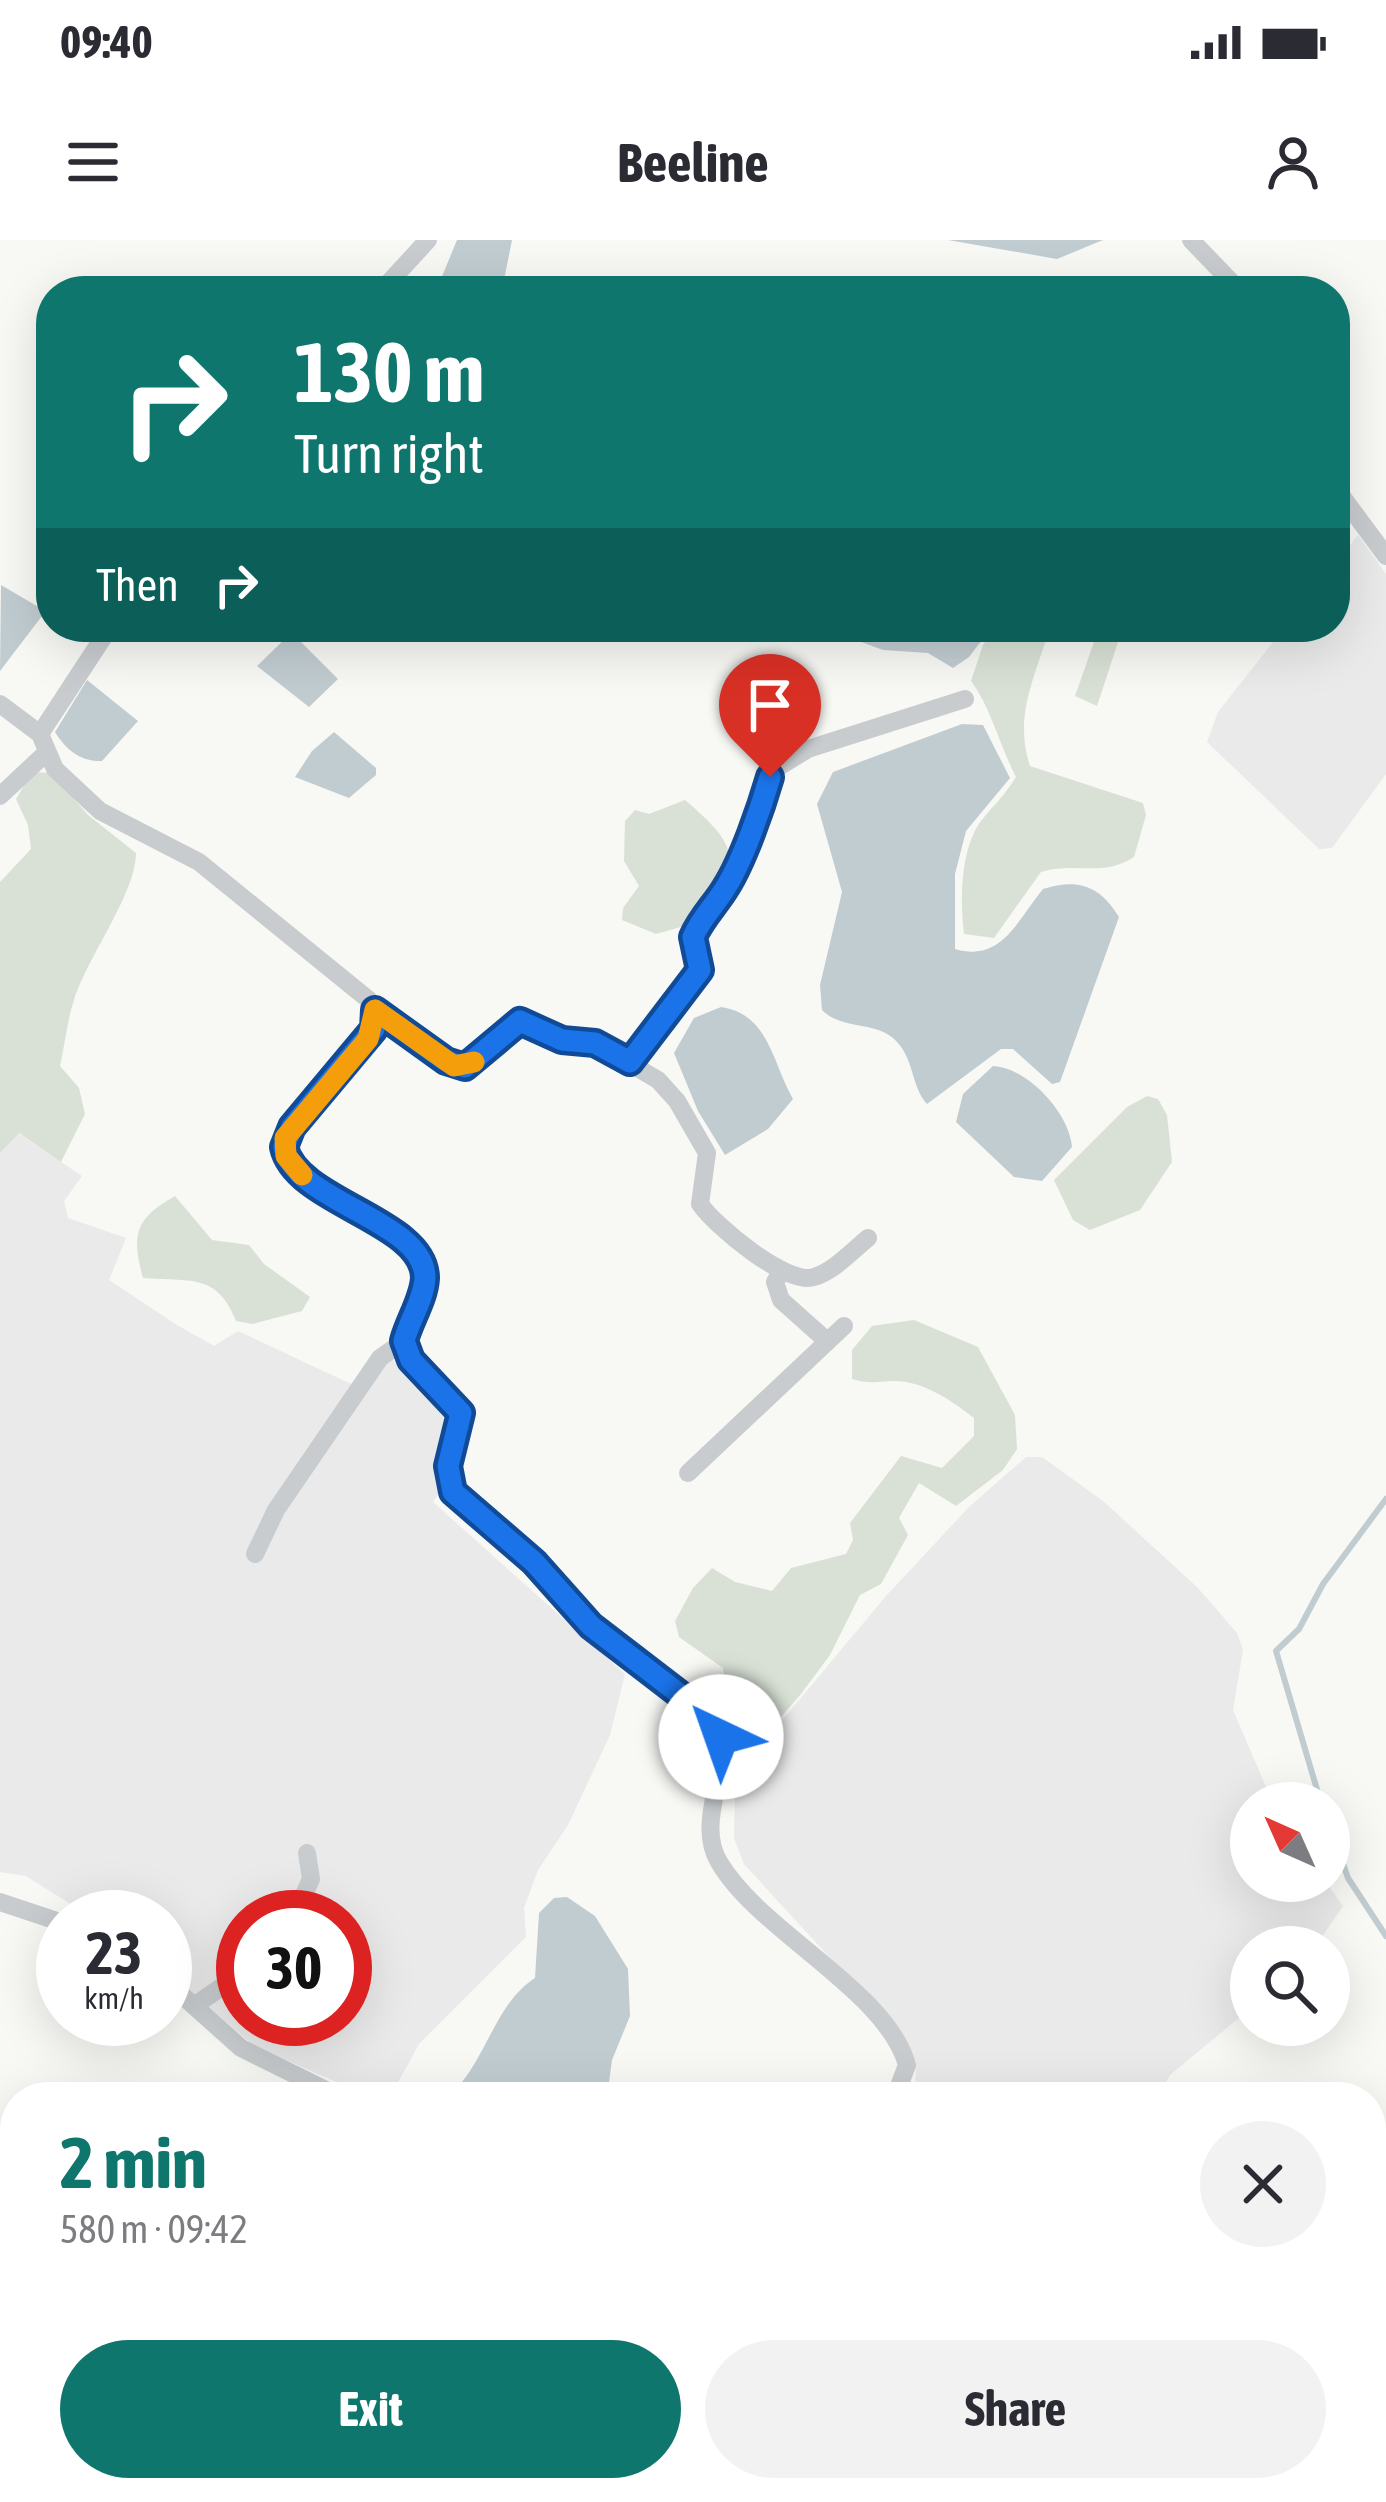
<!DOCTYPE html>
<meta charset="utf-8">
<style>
:root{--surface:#fff;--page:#f2f2f3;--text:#2b2b33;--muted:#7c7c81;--accent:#0f766e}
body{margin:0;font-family:"Asap Condensed",sans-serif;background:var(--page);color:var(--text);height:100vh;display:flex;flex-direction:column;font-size:45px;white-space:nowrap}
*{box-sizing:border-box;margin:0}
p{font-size:39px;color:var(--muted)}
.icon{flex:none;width:66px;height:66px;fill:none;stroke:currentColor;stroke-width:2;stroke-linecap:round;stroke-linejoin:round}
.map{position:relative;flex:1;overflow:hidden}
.sheet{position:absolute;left:0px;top:1842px;width:1386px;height:420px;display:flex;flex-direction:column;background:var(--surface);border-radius:48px 48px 0 0;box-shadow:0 12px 48px #0002}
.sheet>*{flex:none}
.top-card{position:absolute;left:36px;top:36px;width:1314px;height:366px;border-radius:48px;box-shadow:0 12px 48px #0002;background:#0f766e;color:#fff;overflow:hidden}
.needle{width:78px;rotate:315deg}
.tools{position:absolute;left:1230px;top:1542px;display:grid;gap:24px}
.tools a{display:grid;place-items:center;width:120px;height:120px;border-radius:50%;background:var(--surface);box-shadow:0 12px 48px #0002;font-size:60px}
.speed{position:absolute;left:36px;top:1650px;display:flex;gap:24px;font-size:60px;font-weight:700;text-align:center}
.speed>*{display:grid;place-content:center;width:156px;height:156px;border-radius:50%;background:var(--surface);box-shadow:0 12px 48px #0002;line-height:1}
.speed small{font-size:30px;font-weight:400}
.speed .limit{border:18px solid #d22;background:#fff;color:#111}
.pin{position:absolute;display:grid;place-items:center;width:102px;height:102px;color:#fff;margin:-123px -51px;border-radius:50% 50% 50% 0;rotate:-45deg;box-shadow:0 0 12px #0007}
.pin .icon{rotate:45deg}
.me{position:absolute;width:132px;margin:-66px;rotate:318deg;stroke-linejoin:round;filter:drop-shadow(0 0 9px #0008)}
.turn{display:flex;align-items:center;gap:42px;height:252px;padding:0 60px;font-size:54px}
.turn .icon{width:156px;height:156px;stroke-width:2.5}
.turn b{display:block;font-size:84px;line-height:102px}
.then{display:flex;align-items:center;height:114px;padding:0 60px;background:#0003;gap:24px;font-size:45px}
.round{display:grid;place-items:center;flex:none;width:126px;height:126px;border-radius:63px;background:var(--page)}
.headline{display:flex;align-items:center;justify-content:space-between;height:204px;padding:0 60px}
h1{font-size:72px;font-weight:700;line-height:90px;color:var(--accent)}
.cta{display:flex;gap:24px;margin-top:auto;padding:24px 60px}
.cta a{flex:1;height:138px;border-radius:72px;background:var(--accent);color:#fff;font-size:48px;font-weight:700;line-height:138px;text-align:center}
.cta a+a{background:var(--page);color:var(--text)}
.status{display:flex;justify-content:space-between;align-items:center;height:84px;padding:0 60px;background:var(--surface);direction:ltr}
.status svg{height:33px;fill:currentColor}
header{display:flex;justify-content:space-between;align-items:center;height:156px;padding:0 60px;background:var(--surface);font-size:54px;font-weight:700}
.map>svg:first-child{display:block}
.built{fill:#e9eae9;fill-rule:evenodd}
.green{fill:#d9e1d6}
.water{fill:#c1ccd1}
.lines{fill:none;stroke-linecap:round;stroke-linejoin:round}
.stream{stroke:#c1ccd1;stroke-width:6}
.street{stroke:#c8cccf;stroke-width:18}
.route-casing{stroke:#114b97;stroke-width:30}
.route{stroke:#1a73e8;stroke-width:21}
.slow{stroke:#f59e0b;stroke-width:21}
</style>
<div class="status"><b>09:40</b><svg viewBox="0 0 49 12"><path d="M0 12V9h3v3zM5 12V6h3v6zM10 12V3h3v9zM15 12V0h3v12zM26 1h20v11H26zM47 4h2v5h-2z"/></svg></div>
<header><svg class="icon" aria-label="menu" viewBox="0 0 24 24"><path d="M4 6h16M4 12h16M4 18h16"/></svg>Beeline<svg class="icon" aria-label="person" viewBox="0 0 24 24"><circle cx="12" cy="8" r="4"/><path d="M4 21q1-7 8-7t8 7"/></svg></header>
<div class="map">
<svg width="1386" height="2262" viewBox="0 0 1386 2262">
<rect width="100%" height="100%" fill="#f8f8f5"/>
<path class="built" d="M1358,295L1386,334V534L1332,608L1319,609L1207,502L1218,472L1285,387H1335V324Z
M18,893L82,936L64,961L68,978L126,998L109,1040L177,1085L214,1106L238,1091L351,1144L380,1110L452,1165L443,1247L433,1262L625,1434L610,1495L568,1585L538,1630L524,1668L526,1697L419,1804L390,1857H370L253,1805L165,1730V1677H91L26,1636L0,1632V913ZM243,1677H345V1779H243Z
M1026,1217H1042L1103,1261L1197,1347L1237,1393L1243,1410L1233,1470L1273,1563H1251V1641H1325L1343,1666L1315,1707H1251V1768L1170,1835L1158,1857H915L916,1822L898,1792L744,1624L734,1598L735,1556L770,1495L886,1356L969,1267Z
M1386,2128V2262H1177L1191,2247H1371V2143Z
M15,2214V2247H472L484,2262H0V2244Z"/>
<path class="green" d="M996,387H1050C1036,435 1013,476 1030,526L1143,563L1146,575L1134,617C1102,638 1076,621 1041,632L994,698L964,694C960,662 960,609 981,581C993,566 1005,555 1016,537C999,504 992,470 971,441L983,405Z
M1090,387H1123L1097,466L1075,456L1094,402Z
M32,532L52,533L88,575L136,613C136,653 88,716 74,760C67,781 65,804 60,826L79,848L85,874L61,922L19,893L0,913V642L31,609L28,585L16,559Z
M685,560C750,615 738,626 684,686L656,694L622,680L623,668L639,646L624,621L625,581L635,570L649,574Z
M1147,856L1158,859L1167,875L1172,922L1140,970L1090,990L1073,980L1054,940L1127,867Z
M175,956L212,1000L249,1005L264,1024L310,1057L302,1071L252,1084L236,1081C217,1032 189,1042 143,1038C131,994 135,979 175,956Z
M914,1080L978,1107L1015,1175L1017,1209L1003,1230L956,1266L919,1243L899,1278L908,1295L881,1344L860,1355L830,1415L801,1454L766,1494L745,1500L733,1492L723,1428L679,1397L675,1381L693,1348L712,1328L735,1342L772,1351L791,1328L846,1314L853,1300L850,1283L901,1216L942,1228L974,1196V1178C951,1160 922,1140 892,1141C875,1142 869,1144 852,1139V1110L872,1086Z"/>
<path class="water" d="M457,0H512L505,35L494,51H436Z
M948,0H1103L1057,19Z
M1,345L42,369V376L0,431Z
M821,387H992L969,417L953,428L928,413L883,410Z
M288,396L296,397L338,439L309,467L257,426Z
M87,440L138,481L102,521C81,522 66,510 55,492Z
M962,484L983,485L1010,538L966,591L955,634V709C1002,723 1018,679 1043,649C1077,638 1100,645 1119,677L1060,842L1052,844L1013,809H1001L927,864C910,845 915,817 893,798C873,781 842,790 822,770L820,745L842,652L817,564L833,532Z
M334,492L376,528V535L349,558L295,537L312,511Z
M721,767C769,774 772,822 793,859L768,889L725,915L698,871L674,813L694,778Z
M993,826C1027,827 1070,874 1072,907L1042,941L1014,937L956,882L963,854Z
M567,1657L595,1676L628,1729L630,1776L612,1820L607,1857H448C486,1824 493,1765 535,1738L539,1673L554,1658Z"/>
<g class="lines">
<path class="stream" d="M1321,1563L1276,1411L1299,1389L1323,1344L1386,1259
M1329,1584L1348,1638L1386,1696
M1371,2110L1386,2112
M1118,2262L1140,2247"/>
<path class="street" d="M1191,0L1240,51
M381,51L428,0
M1335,247L1386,316
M0,464L40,494L55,529L100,571L199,622L369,760L374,789L292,887C256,945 410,978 423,1028C429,1052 410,1078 404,1101L411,1120L461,1173L448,1244L460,1260L534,1322L591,1386L712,1479C740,1519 692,1577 719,1622C759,1691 887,1751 907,1825L895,1857
M40,494L110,387
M0,556L47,512
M375,771L454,826L472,824L520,781L563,800L595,803L658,840L677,861L707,913L700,964C715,986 787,1046 814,1037C834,1031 852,1011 868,998
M630,822L700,730L693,697L735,629L775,529L808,509L965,459
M782,1030L775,1042L781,1060L827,1101
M688,1233L844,1086
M255,1314L276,1270L380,1118L404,1101
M0,1662L63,1683
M294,1677L311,1639L307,1613
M165,1740L241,1808L340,1857
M194,1766L243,1732
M733,2247L739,2262
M615,2262L620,2247
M1163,2262L1177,2247"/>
</g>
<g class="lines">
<g class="route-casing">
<path id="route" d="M721,1497L712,1479L591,1386L534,1322L453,1252L448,1226L461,1173L411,1120L404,1101C409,1081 424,1059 425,1038C425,980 296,963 284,907L292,887L374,789L375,770L446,821L465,827L520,781L562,800L595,803L630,822L700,730L693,697C701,678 716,664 726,647C743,620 761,568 770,537"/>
</g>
<use href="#route" class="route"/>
<path class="slow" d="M302,935L286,916L285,898L368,799L375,770L454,826L474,822"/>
</g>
</svg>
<div class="tools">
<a><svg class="needle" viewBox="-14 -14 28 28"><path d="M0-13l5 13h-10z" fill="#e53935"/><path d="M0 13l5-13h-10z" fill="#7c7c81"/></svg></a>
<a><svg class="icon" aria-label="search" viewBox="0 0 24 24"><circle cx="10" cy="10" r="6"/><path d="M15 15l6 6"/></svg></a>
</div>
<div class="speed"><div>23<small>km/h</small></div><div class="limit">30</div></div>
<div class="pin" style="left:770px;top:537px;background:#d93025"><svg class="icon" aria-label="arrive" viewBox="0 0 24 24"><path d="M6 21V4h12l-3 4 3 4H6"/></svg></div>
<svg class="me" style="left:721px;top:1497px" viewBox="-20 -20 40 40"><circle r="19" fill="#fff"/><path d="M0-13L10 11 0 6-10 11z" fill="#1a73e8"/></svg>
<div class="top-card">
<div class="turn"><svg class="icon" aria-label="right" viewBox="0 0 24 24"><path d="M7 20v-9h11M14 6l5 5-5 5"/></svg><div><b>130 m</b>Turn right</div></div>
<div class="then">Then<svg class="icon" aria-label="right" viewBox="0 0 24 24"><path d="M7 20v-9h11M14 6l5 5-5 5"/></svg></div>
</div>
<section class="sheet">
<div class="headline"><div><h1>2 min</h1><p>580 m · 09:42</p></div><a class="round"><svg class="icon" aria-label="close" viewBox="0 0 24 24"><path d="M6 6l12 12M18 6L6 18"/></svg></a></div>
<div class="cta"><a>Exit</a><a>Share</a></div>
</section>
</div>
